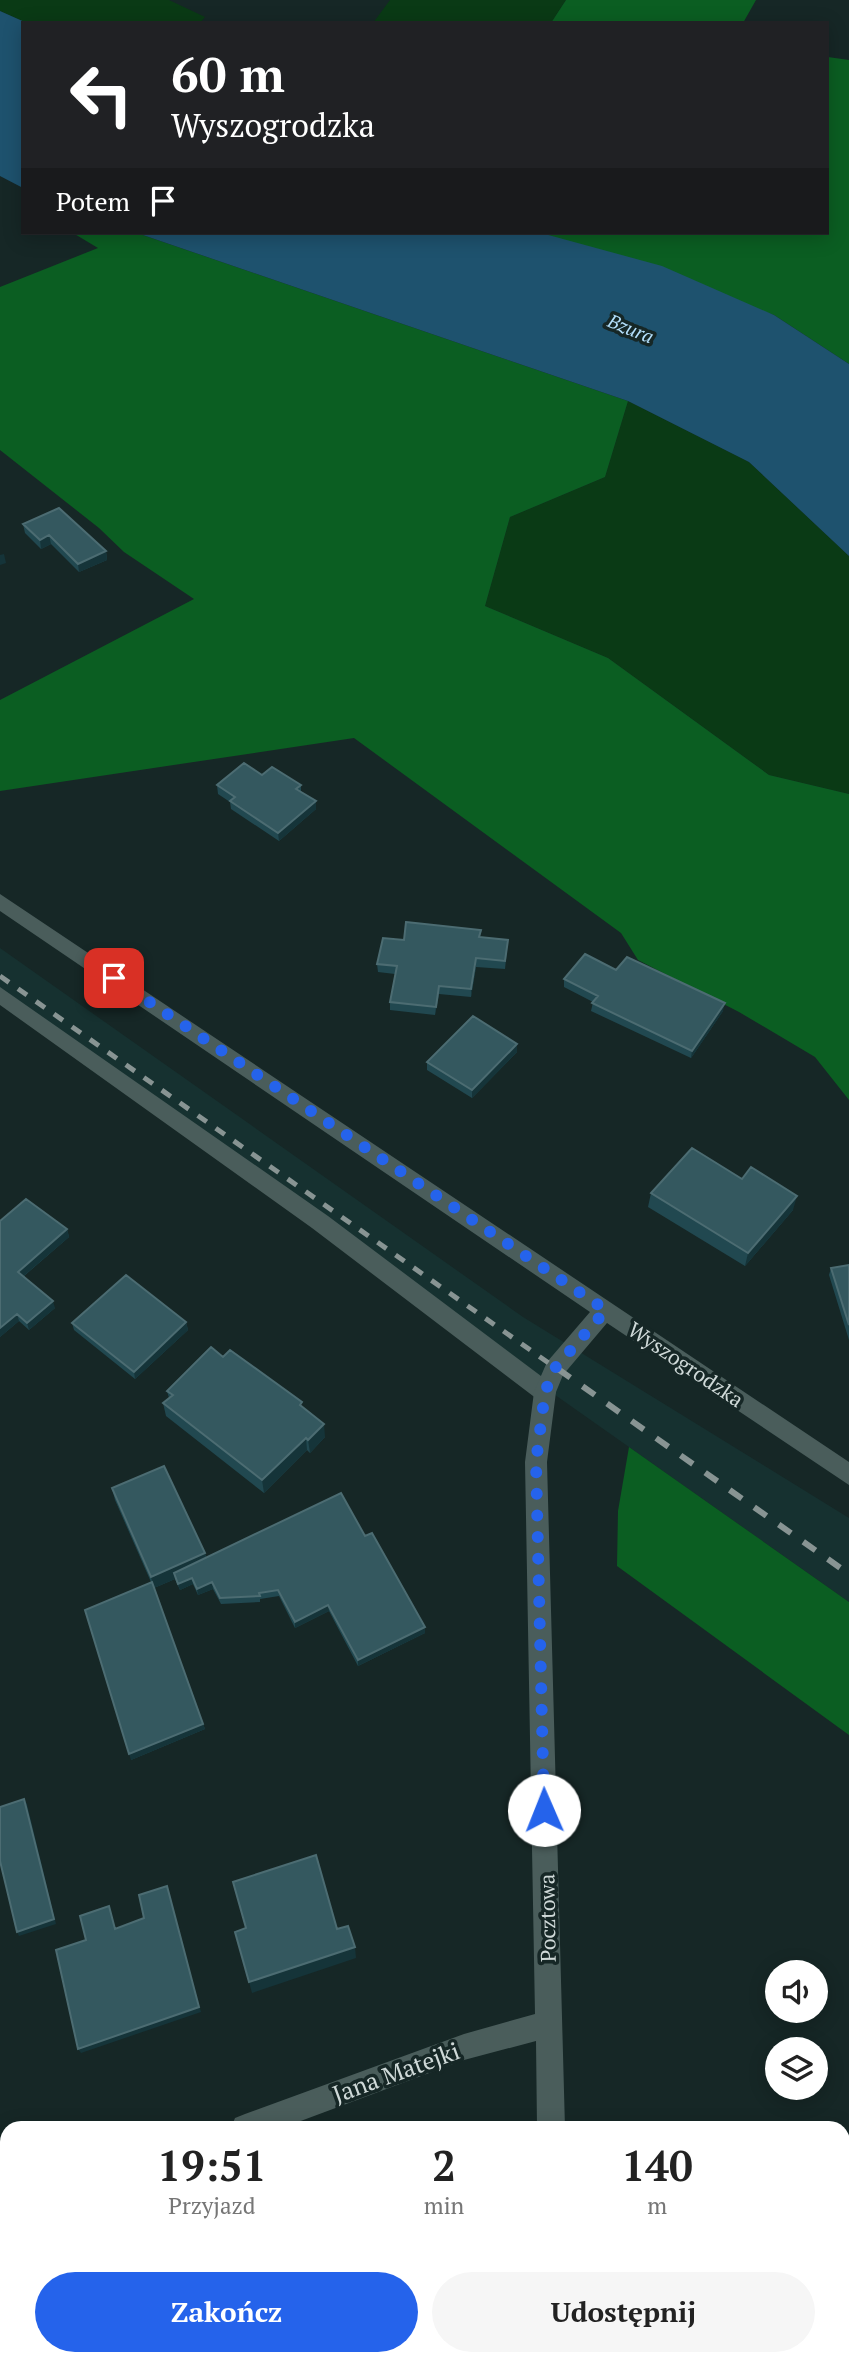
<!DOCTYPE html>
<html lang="pl">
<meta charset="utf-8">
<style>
:root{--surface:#fff;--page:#f6f6f6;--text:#222;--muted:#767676;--accent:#2563eb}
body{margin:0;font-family:"PT Serif",serif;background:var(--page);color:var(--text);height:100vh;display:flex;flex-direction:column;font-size:26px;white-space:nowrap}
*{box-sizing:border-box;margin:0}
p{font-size:23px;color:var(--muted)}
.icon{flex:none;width:38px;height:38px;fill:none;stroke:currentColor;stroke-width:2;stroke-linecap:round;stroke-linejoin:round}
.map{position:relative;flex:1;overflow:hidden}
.details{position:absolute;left:0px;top:2121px;width:850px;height:245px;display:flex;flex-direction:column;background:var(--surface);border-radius:21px 21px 0 0;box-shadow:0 4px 18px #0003}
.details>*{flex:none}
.top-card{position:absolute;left:21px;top:21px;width:808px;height:214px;border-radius:0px;box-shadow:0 4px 18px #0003;background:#202124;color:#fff;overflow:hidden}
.buttons{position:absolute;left:765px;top:1960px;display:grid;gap:14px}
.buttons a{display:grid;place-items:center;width:63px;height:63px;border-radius:50%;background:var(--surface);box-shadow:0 4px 18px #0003;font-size:35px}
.pin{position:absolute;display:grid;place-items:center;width:60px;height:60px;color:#fff;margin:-30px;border-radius:14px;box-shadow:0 4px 10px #0006}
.me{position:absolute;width:77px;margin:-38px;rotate:359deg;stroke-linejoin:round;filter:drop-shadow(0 0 5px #0008)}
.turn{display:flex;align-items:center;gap:24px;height:147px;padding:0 35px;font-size:32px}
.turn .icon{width:91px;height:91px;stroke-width:2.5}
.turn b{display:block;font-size:49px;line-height:60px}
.then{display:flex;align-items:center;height:66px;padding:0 35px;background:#0003;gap:14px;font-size:26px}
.eta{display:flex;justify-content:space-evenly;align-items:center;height:119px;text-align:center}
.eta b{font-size:42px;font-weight:800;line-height:49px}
.button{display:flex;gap:14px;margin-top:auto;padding:14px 35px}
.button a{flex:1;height:80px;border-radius:42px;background:var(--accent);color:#fff;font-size:28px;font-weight:800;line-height:80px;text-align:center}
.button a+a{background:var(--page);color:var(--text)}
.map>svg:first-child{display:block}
.built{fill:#163130}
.green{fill:#0a3a15}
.forest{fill:#0b5e22}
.water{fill:#1e526e}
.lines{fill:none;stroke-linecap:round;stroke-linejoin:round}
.lane{fill:#4a5d5b;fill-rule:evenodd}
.street{fill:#4a5d5b;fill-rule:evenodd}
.rail-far1{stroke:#889493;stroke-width:5;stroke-dasharray:11 11;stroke-linecap:butt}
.rail{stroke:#889493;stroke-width:6;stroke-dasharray:15 15;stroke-linecap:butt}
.wall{fill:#214850}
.shaded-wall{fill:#153439}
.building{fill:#34585f;stroke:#4c6c72;stroke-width:2}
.route{stroke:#2563eb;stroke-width:12;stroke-dasharray:0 21.6}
.labels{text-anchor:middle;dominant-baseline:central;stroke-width:7;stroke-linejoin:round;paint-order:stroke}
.far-water-label{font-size:19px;font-style:italic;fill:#b3dffb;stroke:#162726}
.street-label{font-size:21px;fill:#cfd9d8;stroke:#162726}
.near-street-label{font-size:24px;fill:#cfd9d8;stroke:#162726}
</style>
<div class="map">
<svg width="849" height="2366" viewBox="0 0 849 2366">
<rect width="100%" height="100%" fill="#162726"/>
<path class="built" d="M0,948L523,1317L849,1518V1602L0,1004Z"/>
<path class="green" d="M0,0H169L205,17L200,23H27L0,11Z
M390,0H566L551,23H373Z
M628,401L749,462L849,556V794L769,775L608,658L485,606L510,517L605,477Z"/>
<path class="forest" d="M566,0H756L743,23H551Z
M828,57L849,60V364L774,315L541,233H828Z
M73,233H137L628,401L605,477L510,517L485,606L608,658L769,775L849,794V1100L815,1057L739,1012L638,960L621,933L354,738L0,791V700L194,599L124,552L99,528L0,450V287L98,248Z
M629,1447L849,1602V1735L617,1566L618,1511Z"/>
<path class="water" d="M0,11L27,23H23V188L0,176Z
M137,233H541L662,266L774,315L849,364V556L749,462L628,401Z"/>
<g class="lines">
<path class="lane" d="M0,987L328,1216L553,1385L556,1392L553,1399L545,1402L537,1399L312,1228L0,1005Z"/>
<path class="street" d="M0,894L849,1462V1485L607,1323L563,1375L556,1392L547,1462L565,2128H537L536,2041L464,2060L282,2128H231L235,2118L245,2114L464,2034L535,2014L525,1462L534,1392L547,1362L590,1312L0,911Z
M7,2203V2231L0,2233V2205Z
M541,2359H569V2366H541Z"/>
<path class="rail-far1" d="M0,976L560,1371"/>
<path class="rail" d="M558,1369L849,1574"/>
</g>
<path class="wall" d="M23,524L106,551L107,560L79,572L51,544L41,549L25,533Z
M217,785H301V792L316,801V809L279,841L231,809L230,802L218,794Z
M481,930L480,937L508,940L505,969L476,967L471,997L439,994L435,1015L390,1010V1002L395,974L378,972L377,964L404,940Z
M616,970L723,1011L691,1058L591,1011L593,1002L564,987V979Z
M517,1044V1052L472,1098L427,1070V1062Z
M651,1193L793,1210L745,1266L648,1207Z
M0,1221L67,1229L69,1237L24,1276L55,1308L29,1330L19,1321L0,1337Z
M849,1265V1340L829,1275L831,1268Z
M186,1322L188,1330L135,1379L74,1330L72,1323Z
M223,1357L302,1407L325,1437L310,1453L307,1450L264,1493L166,1416L163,1403L169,1398L167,1391Z
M112,1488L205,1553L206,1557L365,1536L425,1633L358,1666L329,1611L295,1628L279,1596L260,1599V1602L221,1604L213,1589L198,1595L193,1584L180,1590L175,1579L154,1588L205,1729L131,1760L151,1582L115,1500Z"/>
<path class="shaded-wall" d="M49,535L51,544L41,549L40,540Z
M106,551L107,560L79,572L78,564Z
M4,554L6,563L0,565V555Z
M316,801V809L279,841L278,833Z
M476,958V967L471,997V989Z
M439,986V994L435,1015L436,1007Z
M725,1003L723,1011L691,1058L692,1051Z
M517,1044V1052L472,1098V1090Z
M797,1196L793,1210L745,1266L748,1253Z
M67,1229L69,1237L20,1279L18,1272Z
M53,1301L55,1308L29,1330L27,1323Z
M17,1314L19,1321L0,1337V1328Z
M186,1322L188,1330L135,1379L134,1372Z
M324,1424L325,1437L310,1453L308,1440Z
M306,1438L307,1450L264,1493L262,1480Z
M205,1553L207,1565L174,1573L175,1579L154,1588L151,1577Z
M192,1578L193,1584L180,1590L178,1584Z
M212,1582L213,1589L198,1595L197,1589Z
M328,1605L329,1611L295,1628V1622Z
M425,1627V1633L358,1666V1660Z
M203,1724L205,1729L131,1760L129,1754Z
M24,1799L27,1804L56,1924L19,1936L17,1932Z
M167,1886L201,2012L81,2053L78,2049Z
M355,1947L356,1958L252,1993L249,1982Z"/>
<path class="building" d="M59,508L106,551L78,564L49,535L40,540L23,524Z
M244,763L262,775L272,767L301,785L296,789L316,801L278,833L230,801L235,797L217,785Z
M406,922L481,930L479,937L508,940L505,961L476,958L471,989L439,986L436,1007L390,1002L397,966L377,964L383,938L404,940Z
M585,954L616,970L627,957L725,1003L692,1051L592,1003L598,996L564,979Z
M473,1016L517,1044L472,1090L427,1062Z
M692,1148L742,1179L751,1167L797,1196L748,1253L651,1193Z
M26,1199L67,1229L18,1272L53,1301L27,1323L17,1314L0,1328V1221Z
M849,1265V1325L831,1268Z
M126,1275L186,1322L134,1372L72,1323Z
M211,1347L223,1357L230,1350L302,1402L300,1405L324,1424L308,1440L306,1438L262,1480L163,1403L173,1395L167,1391Z
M164,1466L205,1553L151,1577L112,1488Z
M341,1493L365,1536L372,1533L425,1627L358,1660L328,1605L295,1622L278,1590L259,1593L260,1596L220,1598L212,1582L197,1589L192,1578L178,1584L174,1573Z
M152,1582L203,1724L129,1754L85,1610Z
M24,1799L54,1919L17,1932L0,1861V1807Z
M316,1855L337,1929L348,1926L355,1947L249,1982L235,1932L246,1928L233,1882Z
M167,1886L199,2007L78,2049L56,1950L86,1940L80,1916L109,1906L115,1929L144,1918L139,1895Z
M7,2330V2359H94L95,2366H0V2333Z
M160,2359H219L221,2366H162Z"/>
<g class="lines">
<path class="route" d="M114,978L606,1310L555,1368L545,1392L536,1462L544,1810"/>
</g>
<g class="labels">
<g class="far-water-label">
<text transform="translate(631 328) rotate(22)">Bzura</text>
</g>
<g class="street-label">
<text transform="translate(686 1364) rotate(34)">Wyszogrodzka</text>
<text transform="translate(547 1918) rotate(-91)">Pocztowa</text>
</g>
<g class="near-street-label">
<text transform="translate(396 2072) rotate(-20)">Jana Matejki</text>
</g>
</g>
</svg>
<div class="buttons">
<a><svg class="icon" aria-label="sound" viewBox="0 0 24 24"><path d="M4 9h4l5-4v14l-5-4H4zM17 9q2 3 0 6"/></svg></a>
<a><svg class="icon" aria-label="layers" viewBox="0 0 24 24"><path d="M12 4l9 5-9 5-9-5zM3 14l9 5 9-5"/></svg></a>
</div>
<div class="pin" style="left:114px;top:978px;background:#d93025"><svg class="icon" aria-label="arrive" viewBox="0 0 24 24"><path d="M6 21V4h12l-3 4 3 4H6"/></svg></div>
<svg class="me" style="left:544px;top:1810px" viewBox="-20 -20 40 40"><circle r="19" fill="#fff"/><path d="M0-13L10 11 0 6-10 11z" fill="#2563eb"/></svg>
<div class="top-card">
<div class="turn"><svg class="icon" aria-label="left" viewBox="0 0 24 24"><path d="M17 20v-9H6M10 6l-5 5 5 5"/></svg><div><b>60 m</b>Wyszogrodzka</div></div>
<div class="then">Potem<svg class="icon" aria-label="arrive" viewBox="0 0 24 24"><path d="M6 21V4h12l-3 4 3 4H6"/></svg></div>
</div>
<section class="details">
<div class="eta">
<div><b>19:51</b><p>Przyjazd</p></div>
<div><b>2</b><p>min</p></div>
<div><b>140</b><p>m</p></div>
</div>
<div class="button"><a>Zakończ</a><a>Udostępnij</a></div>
</section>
</div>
